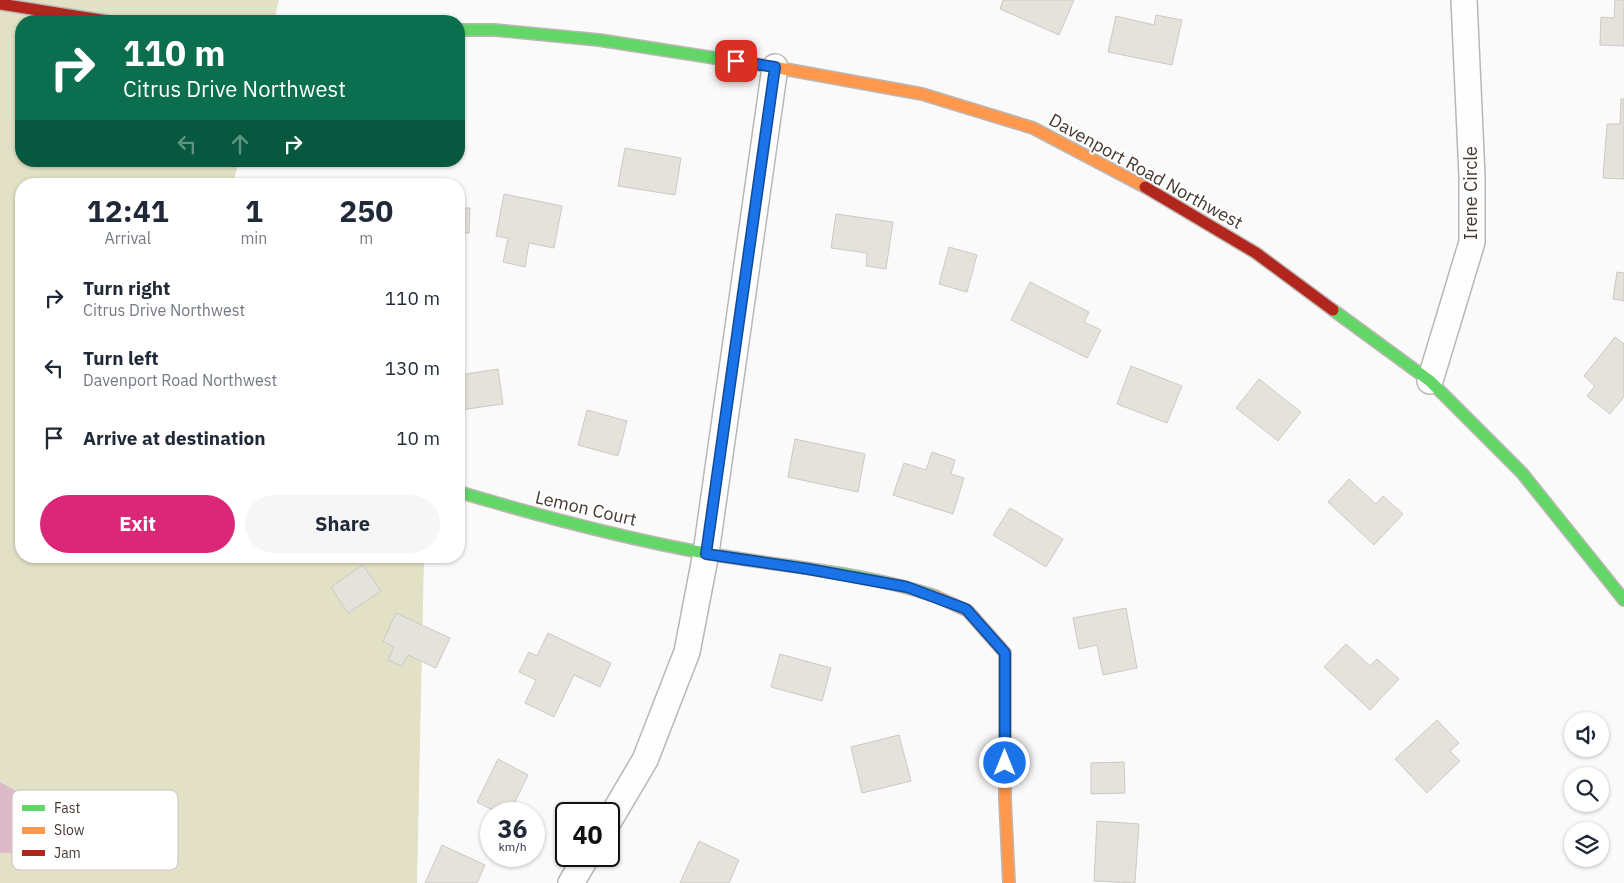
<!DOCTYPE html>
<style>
:root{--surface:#fff;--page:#f6f6f7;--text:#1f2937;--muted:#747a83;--accent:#db2777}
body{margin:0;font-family:"IBM Plex Sans",sans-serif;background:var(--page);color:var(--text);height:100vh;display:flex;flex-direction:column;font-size:19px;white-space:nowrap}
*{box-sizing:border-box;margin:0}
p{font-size:16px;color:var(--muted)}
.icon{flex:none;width:28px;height:28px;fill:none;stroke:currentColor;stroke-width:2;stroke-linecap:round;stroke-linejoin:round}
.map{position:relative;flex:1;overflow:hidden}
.panel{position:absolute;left:15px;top:178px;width:450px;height:385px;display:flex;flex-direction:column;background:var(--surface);border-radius:20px;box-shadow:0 1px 4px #0004}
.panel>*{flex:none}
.banner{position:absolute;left:15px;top:15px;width:450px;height:152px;border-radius:20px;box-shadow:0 1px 4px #0004;background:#0b6e4f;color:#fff;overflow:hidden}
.fabs{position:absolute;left:1564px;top:712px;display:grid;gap:10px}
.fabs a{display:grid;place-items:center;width:45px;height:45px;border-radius:50%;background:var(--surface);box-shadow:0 1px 4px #0004;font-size:25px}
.speed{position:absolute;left:480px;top:802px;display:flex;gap:10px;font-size:25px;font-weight:700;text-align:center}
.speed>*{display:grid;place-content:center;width:65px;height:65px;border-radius:50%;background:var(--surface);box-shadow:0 1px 4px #0004;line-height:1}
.speed small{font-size:12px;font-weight:400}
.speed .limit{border:2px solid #111;border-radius:8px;background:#fff;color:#111}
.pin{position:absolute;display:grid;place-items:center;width:42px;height:42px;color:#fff;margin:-21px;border-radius:10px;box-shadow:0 2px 8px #0006}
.me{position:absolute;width:55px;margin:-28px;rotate:0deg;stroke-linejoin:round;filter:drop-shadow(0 0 4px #0008)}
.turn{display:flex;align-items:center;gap:18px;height:105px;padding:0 25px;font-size:22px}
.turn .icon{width:65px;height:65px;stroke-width:2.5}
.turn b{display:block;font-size:35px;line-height:42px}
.lanes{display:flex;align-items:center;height:48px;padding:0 25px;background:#0003;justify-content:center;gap:25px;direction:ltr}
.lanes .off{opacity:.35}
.eta{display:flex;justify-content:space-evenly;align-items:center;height:85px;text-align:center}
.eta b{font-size:30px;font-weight:700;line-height:35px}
.cta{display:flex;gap:10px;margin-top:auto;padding:10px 25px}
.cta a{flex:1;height:58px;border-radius:30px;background:var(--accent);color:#fff;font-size:20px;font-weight:700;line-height:58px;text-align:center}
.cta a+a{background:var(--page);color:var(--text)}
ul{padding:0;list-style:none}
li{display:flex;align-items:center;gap:15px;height:70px;padding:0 25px}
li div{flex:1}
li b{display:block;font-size:19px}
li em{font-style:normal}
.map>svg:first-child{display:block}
.forest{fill:#e2e1c6}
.water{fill:#dcbaca}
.building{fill:#e5e1db;stroke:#cdc9c4}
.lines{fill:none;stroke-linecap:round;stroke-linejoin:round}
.street-casing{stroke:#bcb6b2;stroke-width:28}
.fast-casing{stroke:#bcb6b2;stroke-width:14}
.slow-casing{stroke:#bcb6b2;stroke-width:14}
.jam-casing{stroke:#bcb6b2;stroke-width:14}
.street{stroke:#fefefe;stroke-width:25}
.fast{stroke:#63d668;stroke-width:11}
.slow{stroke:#ff974d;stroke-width:11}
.jam{stroke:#b3261e;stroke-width:11}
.route-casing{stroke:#114b97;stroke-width:12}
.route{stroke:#1a73e8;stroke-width:9}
.labels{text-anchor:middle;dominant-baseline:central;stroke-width:4;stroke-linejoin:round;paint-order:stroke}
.street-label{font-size:18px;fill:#463730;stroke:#fff}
.key{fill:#fff;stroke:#c8c3c1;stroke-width:1}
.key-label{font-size:14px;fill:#463730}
</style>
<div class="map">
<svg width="1624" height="883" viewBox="0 0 1624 883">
<rect width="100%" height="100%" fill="#fafafa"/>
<path class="forest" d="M0,0H279L274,21H21V161H239L233,184H21V556H424L417,883H0V853L59,855L71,820L0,782Z"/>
<path class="water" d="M0,782L71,820L75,837L59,855L0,853Z"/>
<path class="building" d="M1003,0H1074L1059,35L1000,9Z
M1615,0H1624V46L1600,45L1601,17L1614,18Z
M1156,15L1182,20L1172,65L1108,52L1116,16L1154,25Z
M1621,99H1624V179L1603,178L1607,124H1620Z
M625,148L681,158L675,195L618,186Z
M504,194L562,206L554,248L529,243L525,267L503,262L508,238L496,236Z
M459,208H470L469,233H459Z
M836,214L893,222L886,269L866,266L867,253L831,248Z
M949,247L977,255L967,292L939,284Z
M1617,272L1624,273V301L1613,299Z
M1030,282L1089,312L1084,322L1101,330L1087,358L1011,320Z
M1615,337L1624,344V397L1610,414L1587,396L1595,386L1584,376Z
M1131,366L1182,386L1167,423L1117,404Z
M498,369L503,404L460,410L459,375Z
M1259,379L1301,412L1278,441L1236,408Z
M587,410L627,421L618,456L578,445Z
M795,439L865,454L858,492L788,477Z
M932,452L955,460L951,474L964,478L953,514L893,495L904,463L926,470Z
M1349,479L1376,504L1383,496L1403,514L1374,545L1328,502Z
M1010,508L1063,539L1046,567L993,535Z
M363,565L381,591L348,613L331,587Z
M1126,608L1137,668L1103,675L1097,645L1079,649L1073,618Z
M396,613L450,638L436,668L408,655L402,666L388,660L394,647L383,641Z
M548,633L611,663L600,687L574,675L554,717L525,703L536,680L519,672L529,652L537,656Z
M1346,644L1370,666L1377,659L1399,679L1370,710L1324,667Z
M780,654L831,668L822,701L771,687Z
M1437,720L1459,743L1450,751L1460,761L1427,793L1395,759Z
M899,735L911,781L862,793L851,747Z
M498,759L528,775L509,814H500L477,802Z
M1124,762L1125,793L1091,794V763Z
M1097,821L1139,824L1135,883L1094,881Z
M699,841L739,860L729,883H680Z
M442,845L485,865L477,883H425Z"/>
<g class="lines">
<g class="street-casing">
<path id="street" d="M1430,381L1472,242V176L1464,0
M609,821L645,760L687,652L706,553L775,67
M571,883L587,856"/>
</g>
<g class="fast-casing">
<path id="fast" d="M459,30H495L599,40L779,68
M1333,310L1430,381L1522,473L1624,600
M459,492C540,516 622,538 705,553C782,567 860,571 935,596"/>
</g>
<g class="slow-casing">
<path id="slow" d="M779,68L922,94L1033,128L1145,187
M935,596L968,611L1005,653V799L1009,883"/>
</g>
<g class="jam-casing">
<path id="jam" d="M0,4L107,21
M1145,187L1256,253L1333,310"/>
</g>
<use href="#street" class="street"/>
<use href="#fast" class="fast"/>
<use href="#slow" class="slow"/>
<use href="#jam" class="jam"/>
</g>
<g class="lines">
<g class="route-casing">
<path id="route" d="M736,61L775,67L706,554L808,569L907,587L966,609L1005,653V763"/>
</g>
<use href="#route" class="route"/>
</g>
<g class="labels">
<g class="street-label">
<text transform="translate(1146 171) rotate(29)">Davenport Road Northwest</text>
<text transform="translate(1470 193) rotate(-90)">Irene Circle</text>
<text transform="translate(586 508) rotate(13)">Lemon Court</text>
</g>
</g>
<rect x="12" y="790" width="166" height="80" rx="8" class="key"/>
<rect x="22" y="805" width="23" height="6" fill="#63d668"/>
<rect x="22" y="827" width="23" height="7" fill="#ff974d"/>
<rect x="22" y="850" width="23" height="6" fill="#b3261e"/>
<g class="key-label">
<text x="54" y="813">Fast</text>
<text x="54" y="835">Slow</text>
<text x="54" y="858">Jam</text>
</g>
</svg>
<div class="fabs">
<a><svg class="icon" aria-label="sound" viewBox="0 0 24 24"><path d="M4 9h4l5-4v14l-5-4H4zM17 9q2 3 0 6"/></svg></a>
<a><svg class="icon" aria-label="search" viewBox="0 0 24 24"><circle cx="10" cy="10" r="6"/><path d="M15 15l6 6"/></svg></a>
<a><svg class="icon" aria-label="layers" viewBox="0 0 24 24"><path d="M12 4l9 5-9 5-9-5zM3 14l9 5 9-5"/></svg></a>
</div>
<div class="speed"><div>36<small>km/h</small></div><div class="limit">40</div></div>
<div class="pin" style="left:736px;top:61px;background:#d93025"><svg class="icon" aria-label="arrive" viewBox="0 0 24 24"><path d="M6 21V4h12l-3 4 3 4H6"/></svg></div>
<svg class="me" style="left:1005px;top:763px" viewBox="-20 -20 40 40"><circle r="17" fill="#1a73e8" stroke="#fff" stroke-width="3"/><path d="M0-11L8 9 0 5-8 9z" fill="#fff"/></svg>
<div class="banner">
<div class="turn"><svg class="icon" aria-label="right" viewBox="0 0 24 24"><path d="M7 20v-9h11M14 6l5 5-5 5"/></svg><div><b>110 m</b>Citrus Drive Northwest</div></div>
<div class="lanes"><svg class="icon off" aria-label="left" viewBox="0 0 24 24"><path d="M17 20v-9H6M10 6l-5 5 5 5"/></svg><svg class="icon off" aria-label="ahead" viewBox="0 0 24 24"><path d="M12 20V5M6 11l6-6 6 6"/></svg><svg class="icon" aria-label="right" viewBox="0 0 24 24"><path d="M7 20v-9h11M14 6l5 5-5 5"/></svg></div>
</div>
<section class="panel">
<div class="eta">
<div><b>12:41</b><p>Arrival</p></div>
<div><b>1</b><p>min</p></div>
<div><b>250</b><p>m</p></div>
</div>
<ul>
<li><svg class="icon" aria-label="right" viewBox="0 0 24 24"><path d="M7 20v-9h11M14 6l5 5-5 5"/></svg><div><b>Turn right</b><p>Citrus Drive Northwest</p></div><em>110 m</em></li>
<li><svg class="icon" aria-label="left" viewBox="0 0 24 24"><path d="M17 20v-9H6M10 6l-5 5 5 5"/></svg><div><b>Turn left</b><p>Davenport Road Northwest</p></div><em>130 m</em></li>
<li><svg class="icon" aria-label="arrive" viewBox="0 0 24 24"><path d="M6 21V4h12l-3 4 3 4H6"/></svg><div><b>Arrive at destination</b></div><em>10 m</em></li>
</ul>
<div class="cta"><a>Exit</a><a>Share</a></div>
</section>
</div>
